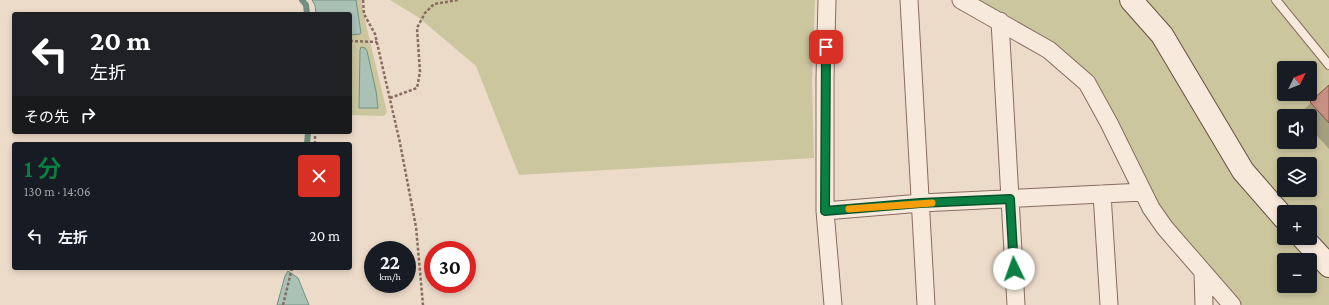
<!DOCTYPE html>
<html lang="ja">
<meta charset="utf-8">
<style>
:root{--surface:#171b24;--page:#20242c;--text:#f1f3f6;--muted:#9ea1a6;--accent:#0b8043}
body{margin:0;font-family:"Crimson Pro","Noto Sans JP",serif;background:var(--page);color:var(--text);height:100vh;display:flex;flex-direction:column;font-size:15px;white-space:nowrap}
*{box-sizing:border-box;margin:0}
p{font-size:13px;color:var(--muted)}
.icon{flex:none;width:22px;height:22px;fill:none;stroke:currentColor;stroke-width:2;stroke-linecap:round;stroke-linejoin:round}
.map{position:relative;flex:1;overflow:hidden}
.sheet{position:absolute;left:12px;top:142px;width:340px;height:128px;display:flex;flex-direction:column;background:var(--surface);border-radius:4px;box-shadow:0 2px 6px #0003}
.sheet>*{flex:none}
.top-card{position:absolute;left:12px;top:12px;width:340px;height:122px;border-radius:4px;box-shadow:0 2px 6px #0003;background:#202124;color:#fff;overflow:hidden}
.needle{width:26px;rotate:47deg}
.buttons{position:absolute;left:1277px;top:61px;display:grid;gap:8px}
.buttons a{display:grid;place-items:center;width:40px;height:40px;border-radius:4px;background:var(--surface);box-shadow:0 2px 6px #0003;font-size:20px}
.speed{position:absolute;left:364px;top:241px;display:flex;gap:8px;font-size:20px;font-weight:700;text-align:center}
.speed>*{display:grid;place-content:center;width:52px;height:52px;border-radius:50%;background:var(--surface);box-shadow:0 2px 6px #0003;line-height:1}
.speed small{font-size:10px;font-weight:400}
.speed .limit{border:6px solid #d22;background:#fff;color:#111}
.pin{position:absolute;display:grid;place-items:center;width:34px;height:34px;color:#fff;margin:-17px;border-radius:8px;box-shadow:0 2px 6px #0006}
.me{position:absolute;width:44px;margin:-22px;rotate:357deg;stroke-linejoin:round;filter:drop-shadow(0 0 3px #0008)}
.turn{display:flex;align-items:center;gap:14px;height:84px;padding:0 12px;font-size:18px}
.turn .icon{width:52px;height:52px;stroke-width:2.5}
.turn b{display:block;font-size:28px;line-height:34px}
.then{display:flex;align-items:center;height:38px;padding:0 12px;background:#0003;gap:8px;font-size:15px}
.round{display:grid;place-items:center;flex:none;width:42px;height:42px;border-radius:4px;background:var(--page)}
.head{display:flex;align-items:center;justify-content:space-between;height:68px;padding:0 12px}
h1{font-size:24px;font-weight:600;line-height:30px;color:var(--accent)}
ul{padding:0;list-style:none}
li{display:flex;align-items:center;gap:12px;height:52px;padding:0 12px}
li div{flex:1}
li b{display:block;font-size:15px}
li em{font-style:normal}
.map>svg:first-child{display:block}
.green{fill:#cbc69e;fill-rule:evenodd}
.water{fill:#aac1b6;stroke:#719081}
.shadow{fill:#0003}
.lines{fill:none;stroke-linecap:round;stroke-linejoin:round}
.stream{stroke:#719081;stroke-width:6}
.building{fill:#c89082;stroke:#865246}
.lane-casing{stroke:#886c5f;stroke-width:10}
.street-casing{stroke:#886c5f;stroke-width:19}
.secondary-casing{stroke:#6a4e42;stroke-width:24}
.path{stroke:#886c5f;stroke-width:2.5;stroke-dasharray:3 2;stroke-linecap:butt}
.lane{stroke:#f7eadd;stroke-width:8}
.street{stroke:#f7eadd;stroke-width:17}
.secondary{stroke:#f7eadd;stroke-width:22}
.route-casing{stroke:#07532c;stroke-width:10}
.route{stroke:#0b8043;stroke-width:7}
.slow{stroke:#f59e0b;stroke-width:7}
</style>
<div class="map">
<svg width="1329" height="305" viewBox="0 0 1329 305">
<rect width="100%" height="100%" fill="#eddbca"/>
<path class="green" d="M356,0H361L367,29L387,112L384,116L350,115V35L359,34L361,30ZM367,51L376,91L378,108H359Z
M390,0H815L812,81L814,158L519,175L476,66L418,17Z
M972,0H1329V305H1239L1172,229L1090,79ZM1284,68H1310V94H1284ZM1284,116H1310V142H1284ZM1284,164H1310V190H1284ZM1284,212H1310V238H1284ZM1284,260H1310V286H1284Z"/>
<path class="water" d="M312,0H356L361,33L360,34L350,35V14H316L315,5Z
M361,47L365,48L367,51L376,91L378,108H359L360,50Z
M288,271L298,278L309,305H277L285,276Z"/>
<path class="shadow" d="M1329,89V149L1310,128V116H1301L1299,114L1311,103Z"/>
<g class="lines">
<path class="stream" d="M302,0L306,5L307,14
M307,144L308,132"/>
</g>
<path class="building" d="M1329,85V123L1310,102Z"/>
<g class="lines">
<g class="lane-casing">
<path id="lane" d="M1276,0L1329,65"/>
</g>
<g class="street-casing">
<path id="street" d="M827,0L825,78V211L833,305
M909,0L926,305
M961,0L1049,50L1087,83L1109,123L1151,208L1165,228L1232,305
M1000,21L1016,305
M1102,194L1109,305
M825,211L921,203L1143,192
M1203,273L1204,305"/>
</g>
<g class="secondary-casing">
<path id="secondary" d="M1131,0L1162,35L1243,171L1284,218
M1303,238L1329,266"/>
</g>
<path class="path" d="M363,0L364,14L375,34L400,143L416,227L423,305
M350,41L377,42
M390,98L417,88L420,72L417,28L425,13L434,4L458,0
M315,144V132
M283,305L292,268"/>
<use href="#lane" class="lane"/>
<use href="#street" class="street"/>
<use href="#secondary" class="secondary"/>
</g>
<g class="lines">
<g class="route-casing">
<path id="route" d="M826,47L825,211L920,203L1010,199L1014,269"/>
</g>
<use href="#route" class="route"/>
<path class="slow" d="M849,209L932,203"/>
</g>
</svg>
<div class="buttons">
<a><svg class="needle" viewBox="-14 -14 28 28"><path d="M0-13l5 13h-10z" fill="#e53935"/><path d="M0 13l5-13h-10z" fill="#9ea1a6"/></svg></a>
<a><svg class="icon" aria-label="sound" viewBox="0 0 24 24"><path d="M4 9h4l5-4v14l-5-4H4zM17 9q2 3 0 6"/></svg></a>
<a><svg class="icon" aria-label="layers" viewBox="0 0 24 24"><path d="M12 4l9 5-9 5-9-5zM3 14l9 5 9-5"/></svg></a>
<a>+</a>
<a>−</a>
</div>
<div class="speed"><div>22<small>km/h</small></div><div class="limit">30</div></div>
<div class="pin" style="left:826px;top:47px;background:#d93025"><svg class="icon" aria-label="arrive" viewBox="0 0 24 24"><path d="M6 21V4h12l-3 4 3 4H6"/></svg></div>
<svg class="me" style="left:1014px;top:269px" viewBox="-20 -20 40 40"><circle r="19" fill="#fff"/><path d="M0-13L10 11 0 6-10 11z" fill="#0b8043"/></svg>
<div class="top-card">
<div class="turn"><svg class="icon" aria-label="left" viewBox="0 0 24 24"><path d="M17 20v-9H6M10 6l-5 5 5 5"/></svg><div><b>20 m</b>左折</div></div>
<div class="then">その先<svg class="icon" aria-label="right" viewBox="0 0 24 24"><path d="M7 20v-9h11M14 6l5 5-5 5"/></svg></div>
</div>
<section class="sheet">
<div class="head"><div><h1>1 分</h1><p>130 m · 14:06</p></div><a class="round" style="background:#d93025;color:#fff"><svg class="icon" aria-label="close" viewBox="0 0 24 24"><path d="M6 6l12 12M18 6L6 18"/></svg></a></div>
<ul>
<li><svg class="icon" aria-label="left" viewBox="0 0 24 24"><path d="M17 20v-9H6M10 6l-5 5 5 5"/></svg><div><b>左折</b></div><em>20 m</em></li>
</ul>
</section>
</div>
